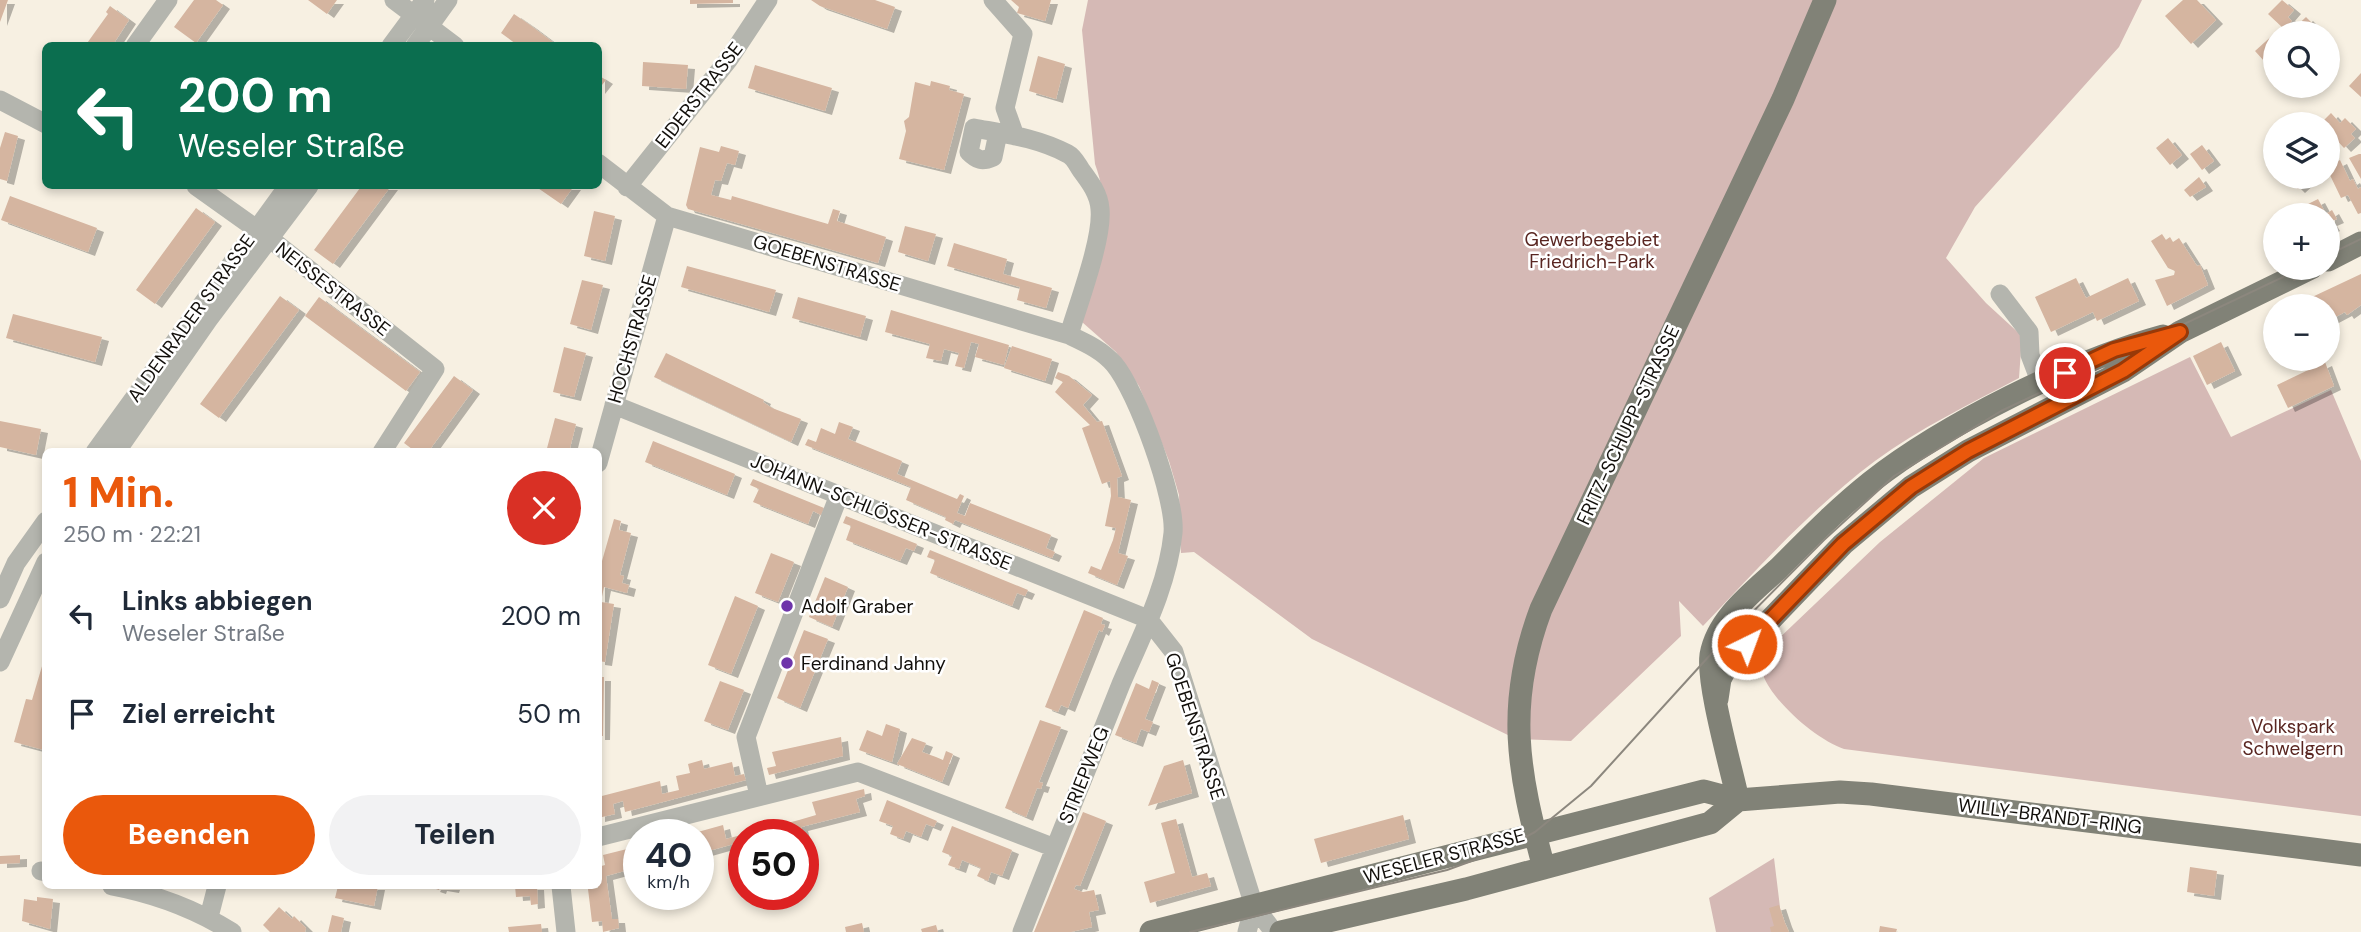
<!DOCTYPE html>
<html lang="de">
<meta charset="utf-8">
<style>
:root{--surface:#fff;--page:#f2f2f3;--text:#1f2937;--muted:#747a83;--accent:#ea580c}
body{margin:0;font-family:"DM Sans",sans-serif;background:var(--page);color:var(--text);height:100vh;display:flex;flex-direction:column;font-size:26px;white-space:nowrap}
*{box-sizing:border-box;margin:0}
p{font-size:23px;color:var(--muted)}
.icon{flex:none;width:38px;height:38px;fill:none;stroke:currentColor;stroke-width:2;stroke-linecap:round;stroke-linejoin:round}
.map{position:relative;flex:1;overflow:hidden}
.panel{position:absolute;left:42px;top:448px;width:560px;height:441px;display:flex;flex-direction:column;background:var(--surface);border-radius:10px;box-shadow:0 4px 10px #0003}
.panel>*{flex:none}
.guide{position:absolute;left:42px;top:42px;width:560px;height:147px;border-radius:10px;box-shadow:0 4px 10px #0003;background:#0b6e4f;color:#fff;overflow:hidden}
.controls{position:absolute;left:2263px;top:21px;display:grid;gap:14px}
.controls a{display:grid;place-items:center;width:77px;height:77px;border-radius:50%;background:var(--surface);box-shadow:0 4px 10px #0003;font-size:35px}
.speed{position:absolute;left:623px;top:819px;display:flex;gap:14px;font-size:35px;font-weight:700;text-align:center}
.speed>*{display:grid;place-content:center;width:91px;height:91px;border-radius:50%;background:var(--surface);box-shadow:0 4px 10px #0003;line-height:1}
.speed small{font-size:18px;font-weight:400}
.speed .limit{border:10px solid #d22;background:#fff;color:#111}
.pin{position:absolute;display:grid;place-items:center;width:60px;height:60px;color:#fff;margin:-30px;border:4px solid #fff;border-radius:50%;box-shadow:0 2px 7px #0007}
.me{position:absolute;width:77px;margin:-38px;rotate:42deg;stroke-linejoin:round;filter:drop-shadow(0 0 5px #0008)}
.turn{display:flex;align-items:center;gap:24px;height:147px;padding:0 21px;font-size:32px}
.turn .icon{width:91px;height:91px;stroke-width:2.5}
.turn b{display:block;font-size:49px;line-height:60px}
.round{display:grid;place-items:center;flex:none;width:74px;height:74px;border-radius:37px;background:var(--page)}
.overview{display:flex;align-items:center;justify-content:space-between;height:119px;padding:0 21px}
h1{font-size:42px;font-weight:800;line-height:52px;color:var(--accent)}
.action{display:flex;gap:14px;margin-top:auto;padding:14px 21px}
.action a{flex:1;height:80px;border-radius:42px;background:var(--accent);color:#fff;font-size:28px;font-weight:800;line-height:80px;text-align:center}
.action a+a{background:var(--page);color:var(--text)}
ul{padding:0;list-style:none}
li{display:flex;align-items:center;gap:21px;height:98px;padding:0 21px}
li div{flex:1}
li b{display:block;font-size:26px}
li em{font-style:normal}
.map>svg:first-child{display:block}
.green{fill:#d5b9b5}
.building{fill:#d5b5a0;filter:url(#shadow)}
.lines{fill:none;stroke-linecap:round;stroke-linejoin:round}
.minor{stroke:#b4b5ae;stroke-width:19}
.major{stroke:#818277;stroke-width:23}
.tram{stroke:#8c877e;stroke-width:2}
.route-casing{stroke:#983908;stroke-width:18}
.route{stroke:#ea580c;stroke-width:12}
.poi-dot{fill:#6e34aa;stroke:#fff;stroke-width:2.5}
.labels{text-anchor:middle;dominant-baseline:central;stroke-width:5;stroke-linejoin:round;paint-order:stroke}
.street-label{font-size:19px;fill:#120f0b;stroke:#fff}
.park-label{font-size:19px;fill:#592621;stroke:#fff}
.poi-label{font-size:19px;fill:#120f0b;stroke:#fff;text-anchor:start}
</style>
<div class="map">
<svg width="2361" height="932" viewBox="0 0 2361 932">
<defs>
<filter id="shadow"><feDropShadow dx="7" dy="4" stdDeviation="0" flood-color="#0004"/></filter>
</defs>
<rect width="100%" height="100%" fill="#f7f0e2"/>
<path class="green" d="M1088,0H2142L2119,47L1975,207L1946,258L1986,303L2022,336L2019,378C1970,404 1920,428 1875,461C1812,508 1757,569 1703,626L1679,601L1681,636L1571,741L1516,739L1312,639L1194,552L1181,553L1179,495L1169,461L1139,386L1116,352L1082,322C1095,266 1116,221 1095,164L1082,30Z
M2190,357L2231,437L2331,390L2361,461V816L1844,749C1817,740 1773,702 1763,675C1760,664 1767,652 1773,644L1880,542L1984,458Z
M1774,858L1783,932H1716L1709,898Z"/>
<path class="building" d="M0,0H8L0,22Z
M194,0H216L223,5L196,43L174,27Z
M308,0H337L327,14Z
M690,0H733V3L690,4Z
M811,0H875L895,7L887,29L820,6Z
M1011,0H1051L1045,21L1017,13L1019,7Z
M2183,0H2197L2216,20L2191,44L2165,16Z
M2282,0L2294,10L2288,17L2292,21L2284,29L2268,14Z
M110,6L129,20L112,46H85L108,14L106,12Z
M514,14L530,25L558,46L516,44L501,33Z
M2306,17L2317,28L2311,33H2289Z
M2275,33V69L2273,71L2255,51Z
M1038,56L1065,64L1056,99L1029,91Z
M643,62L688,65L686,89L642,86Z
M755,65L832,88L825,111L748,88Z
M2361,73V97L2349,86Z
M598,75L606,80L598,90Z
M931,81L950,86L949,90L964,94L944,170L899,159L906,131L904,121L909,117L915,82L930,86Z
M2331,113L2340,123L2345,118L2356,129L2351,134L2355,138L2344,148L2328,131V124H2320Z
M2306,115L2313,124H2294Z
M5,132L18,136L7,181L0,179V148Z
M2168,138L2182,155L2170,165L2156,148Z
M2202,145L2214,161L2202,170L2190,154Z
M721,146L739,151L735,165L727,163L721,181L715,180L711,195L731,200L732,196L828,224L833,209L840,211L837,221L886,237L878,263L688,209L686,205L700,147L719,152Z
M2359,154H2361V179L2349,158Z
M2340,160L2350,181L2353,179L2358,189L2361,187V213L2358,214L2348,195L2341,198L2328,171V166Z
M2199,177L2206,187L2190,197L2184,190Z
M2290,177H2307L2309,179L2298,189L2288,179Z
M357,186H391L333,264L314,250L360,188Z
M535,186H574L561,204Z
M10,196L97,228L88,252L1,220Z
M2318,199L2326,214L2332,210L2337,219L2330,222L2333,227L2328,230V215H2304L2308,213L2304,206Z
M196,208L215,222L155,304L136,290Z
M594,211L615,216L605,261L584,256Z
M905,226L936,234L928,261L898,252Z
M2162,234L2166,240L2170,237L2173,242L2179,238L2197,266L2200,265L2208,285L2167,306L2155,280L2174,275L2175,271L2168,268L2151,241Z
M954,243L1007,259L1003,274L1052,288L1046,308L1017,300L1020,287L947,266Z
M687,266L776,290L769,312L681,287Z
M2361,274V305L2347,315L2345,312L2328,321V306H2293Z
M2076,278L2086,298L2128,278L2139,301L2097,321L2093,312L2051,332L2035,297Z
M582,280L603,285L591,330L570,324Z
M280,296L299,310L219,418L200,404Z
M319,297L420,372L406,391L305,316Z
M798,297L866,316L860,337L792,318Z
M891,310L1009,345L1004,365L975,357L979,344L971,342L964,368L955,366L959,353L944,349L941,361L926,358L930,344L885,332Z
M13,314L102,337L95,362L6,338Z
M2221,342L2235,371L2207,385L2193,356Z
M1012,346L1052,359L1045,381L1004,368Z
M564,347L586,353L574,397L553,392Z
M666,353L764,400L763,402L772,408L801,419L791,442L654,377Z
M2325,362L2334,386L2288,408L2277,385Z
M1058,372L1069,376L1092,395L1083,405L1097,422L1102,421L1122,476L1117,478L1118,497L1131,500L1118,553L1128,556L1117,585L1088,573L1091,566L1101,570L1113,540L1116,528L1105,526L1111,496L1110,481L1102,484L1082,428L1090,425L1055,392L1063,382L1055,378Z
M454,376L473,390L428,452H416L404,443Z
M555,418L576,424L569,452H546Z
M0,421L41,429L36,455L0,447Z
M839,422L853,427L848,439L902,461L897,474L957,499L960,494L964,496L957,513L965,516L970,503L1051,535L1046,548L1055,552L1052,558L955,520L953,524L945,520L946,517L906,500L911,487L805,445L808,439L816,442L821,428L835,434Z
M653,441L735,474L727,495L645,462Z
M753,479L824,508L821,515L813,511L808,524L753,502L759,489L750,485Z
M846,516L917,544L914,551L906,548L900,561L846,540L851,526L843,523Z
M614,519L621,521L619,530L631,533L620,575L624,576L622,583L629,585L627,593L604,587L601,602L614,604L605,662L598,661V575Z
M930,550L1028,590L1025,596L1017,593L1012,606L930,573L935,560L927,557Z
M771,553L794,562L778,602L755,593Z
M825,577L848,587L832,627L809,617Z
M735,596L758,606L731,674L708,665Z
M1084,610L1103,618L1101,624L1105,625L1102,632L1099,630L1068,708L1061,705L1058,712L1045,707Z
M804,630L828,639L800,708L777,698Z
M45,656L46,746L44,750L14,742L26,699L32,700Z
M598,677H604L603,736H598Z
M1152,680L1159,683L1145,719L1153,722L1149,732L1141,729L1136,743L1115,735L1136,683L1149,689Z
M720,681L744,690L728,730L704,721Z
M1040,720L1061,727L1039,782L1043,783L1041,789L1037,788L1026,817L1005,808Z
M886,724L900,729L892,762L859,750L867,730L882,736Z
M841,737L843,756L769,775L767,768L776,766L772,752Z
M912,738L926,743L922,752L936,757L943,760L946,751L953,754L942,782L897,764Z
M702,760L704,769L732,762L735,776L744,774L746,780L625,812L623,801L613,804L615,814L598,818V797L660,781L662,794L679,790L676,776L690,773L688,764Z
M1183,760L1192,793L1148,806L1164,766Z
M864,789L865,796L856,799L860,812L801,827L803,835H744V841L698,854V835H687L723,825L726,839L799,820L816,815L812,802Z
M887,800L937,821L934,827L926,824L921,837L906,831L903,839L890,834L893,826L879,821Z
M1083,812L1106,821L1080,886L1076,885L1074,889L1083,892L1094,890L1099,910L1089,912L1092,927L1071,932H1034Z
M1403,815L1409,839L1321,863L1314,839Z
M1176,819L1192,877L1207,873L1211,886L1150,903L1144,882L1175,873L1161,823Z
M952,826L1012,850L1002,876L991,872L988,881L977,876L981,868L962,860L959,869L948,865L952,856L942,852Z
M631,848L634,859L639,857V867L606,876L612,919H618L619,928L603,932L602,921L592,922L588,889L598,888V867L605,865L603,855Z
M20,855V863L0,864V856Z
M2190,867L2217,871L2214,896L2187,892Z
M338,886H378L374,906L335,898Z
M434,886H453L452,889L440,887L439,890L433,888Z
M515,886H537L538,904L531,905L530,896L516,897Z
M37,897L53,899L50,929L22,921L24,899L37,901Z
M1779,905L1785,923L1789,932H1771L1770,927L1774,926L1769,908Z
M279,907L292,919L294,916L306,928L305,932H270L263,925Z
M332,915L344,918L341,932H328Z
M862,923L864,932H846L845,927Z
M541,924L542,932H509L508,927Z
M936,925L938,932H922L921,929Z
M1880,926L1897,929L1896,932H1879Z"/>
<g class="lines">
<path class="minor" d="M394,0L455,46
M993,0L1023,34L1005,108L1015,136
M135,46L168,0
M391,46L425,0
M415,46L448,0
M0,100L46,124
M998,133L993,157C982,162 977,160 969,152L974,128C1006,134 1038,138 1068,154C1074,157 1077,164 1081,170C1090,182 1099,194 1100,209C1103,239 1078,304 1069,335
M598,163L667,216L1069,335C1086,343 1102,350 1114,364C1137,391 1176,499 1173,533C1168,585 1141,637 1121,684C1088,767 1054,849 1022,932
M196,186L269,238L435,369L382,452
M627,187L729,59L768,0
M2000,294L2029,332L2030,355L2041,384
M614,405L1148,619L1174,652L1254,906L1274,932
M95,452L288,186
M116,452L208,320L309,186
M598,463L667,216
M0,599L16,563L46,521
M0,662L46,562
M759,796L746,737L839,495
M598,837L858,772L1055,848
M41,871L46,872
M112,886C155,894 195,909 232,932
M561,886L566,932
M209,917L217,886
M1247,932L1254,906"/>
<path class="major" d="M2328,260L2361,243
M1717,699L1720,679L1728,664L1843,544L1911,487L1968,451L2123,371L2180,332L2311,268
M1738,800C1731,767 1707,684 1711,655C1717,619 1753,592 1778,569C1808,539 1837,509 1871,482C1945,424 2072,361 2163,336
M1544,868C1518,772 1505,705 1541,609L1783,99L1825,0
M1151,932L1704,791L1738,800L1840,792L1871,794L2361,855
M1281,932L1466,889L1710,823L1738,800"/>
<path class="tram" d="M2328,255L2361,239
M2294,280L2320,268
M1190,932L1447,870L1499,851L1535,832L1591,786L1711,654L1824,540L1894,476L2001,411L2302,268"/>
</g>
<g class="lines">
<g class="route-casing">
<path id="route" d="M1747,644L1843,544L1911,487L1968,451L2123,371L2180,332L2114,350L2065,373"/>
</g>
<use href="#route" class="route"/>
</g>
<g class="poi-dot">
<circle cx="787" cy="606" r="7"/>
<circle cx="787" cy="663" r="7"/>
</g>
<g class="labels">
<g class="street-label">
<text transform="translate(699 95) rotate(-52)">EIDERSTRASSE</text>
<text transform="translate(827 263) rotate(17)">GOEBENSTRASSE</text>
<text transform="translate(333 289) rotate(38)">NEISSESTRASSE</text>
<text transform="translate(191 318) rotate(-54)">ALDENRADER STRASSE</text>
<text transform="translate(632 339) rotate(-74)">HOCHSTRASSE</text>
<text transform="translate(1628 425) rotate(-65)">FRITZ-SCHUPP-STRASSE</text>
<text transform="translate(881 512) rotate(22)">JOHANN-SCHLÖSSER-STRASSE</text>
<text transform="translate(1195 726) rotate(72)">GOEBENSTRASSE</text>
<text transform="translate(1084 775) rotate(-68)">STRIEPWEG</text>
<text transform="translate(2050 816) rotate(7)">WILLY-BRANDT-RING</text>
<text transform="translate(1444 856) rotate(-15)">WESELER STRASSE</text>
</g>
<g class="park-label">
<text x="1592" y="239">Gewerbegebiet<tspan x="1592" dy="22">Friedrich-Park</tspan></text>
<text x="2293" y="726">Volkspark<tspan x="2293" dy="22">Schwelgern</tspan></text>
</g>
<g class="poi-label">
<text x="801" y="606">Adolf Graber</text>
<text x="801" y="663">Ferdinand Jahny</text>
</g>
</g>
</svg>
<div class="controls">
<a><svg class="icon" aria-label="search" viewBox="0 0 24 24"><circle cx="10" cy="10" r="6"/><path d="M15 15l6 6"/></svg></a>
<a><svg class="icon" aria-label="layers" viewBox="0 0 24 24"><path d="M12 4l9 5-9 5-9-5zM3 14l9 5 9-5"/></svg></a>
<a>+</a>
<a>−</a>
</div>
<div class="speed"><div>40<small>km/h</small></div><div class="limit">50</div></div>
<div class="pin" style="left:2065px;top:373px;background:#d93025"><svg class="icon" aria-label="arrive" viewBox="0 0 24 24"><path d="M6 21V4h12l-3 4 3 4H6"/></svg></div>
<svg class="me" style="left:1747px;top:644px" viewBox="-20 -20 40 40"><circle r="17" fill="#ea580c" stroke="#fff" stroke-width="3"/><path d="M0-11L8 9 0 5-8 9z" fill="#fff"/></svg>
<div class="guide">
<div class="turn"><svg class="icon" aria-label="left" viewBox="0 0 24 24"><path d="M17 20v-9H6M10 6l-5 5 5 5"/></svg><div><b>200 m</b>Weseler Straße</div></div>
</div>
<section class="panel">
<div class="overview"><div><h1>1 Min.</h1><p>250 m · 22:21</p></div><a class="round" style="background:#d93025;color:#fff"><svg class="icon" aria-label="close" viewBox="0 0 24 24"><path d="M6 6l12 12M18 6L6 18"/></svg></a></div>
<ul>
<li><svg class="icon" aria-label="left" viewBox="0 0 24 24"><path d="M17 20v-9H6M10 6l-5 5 5 5"/></svg><div><b>Links abbiegen</b><p>Weseler Straße</p></div><em>200 m</em></li>
<li><svg class="icon" aria-label="arrive" viewBox="0 0 24 24"><path d="M6 21V4h12l-3 4 3 4H6"/></svg><div><b>Ziel erreicht</b></div><em>50 m</em></li>
</ul>
<div class="action"><a>Beenden</a><a>Teilen</a></div>
</section>
</div>
